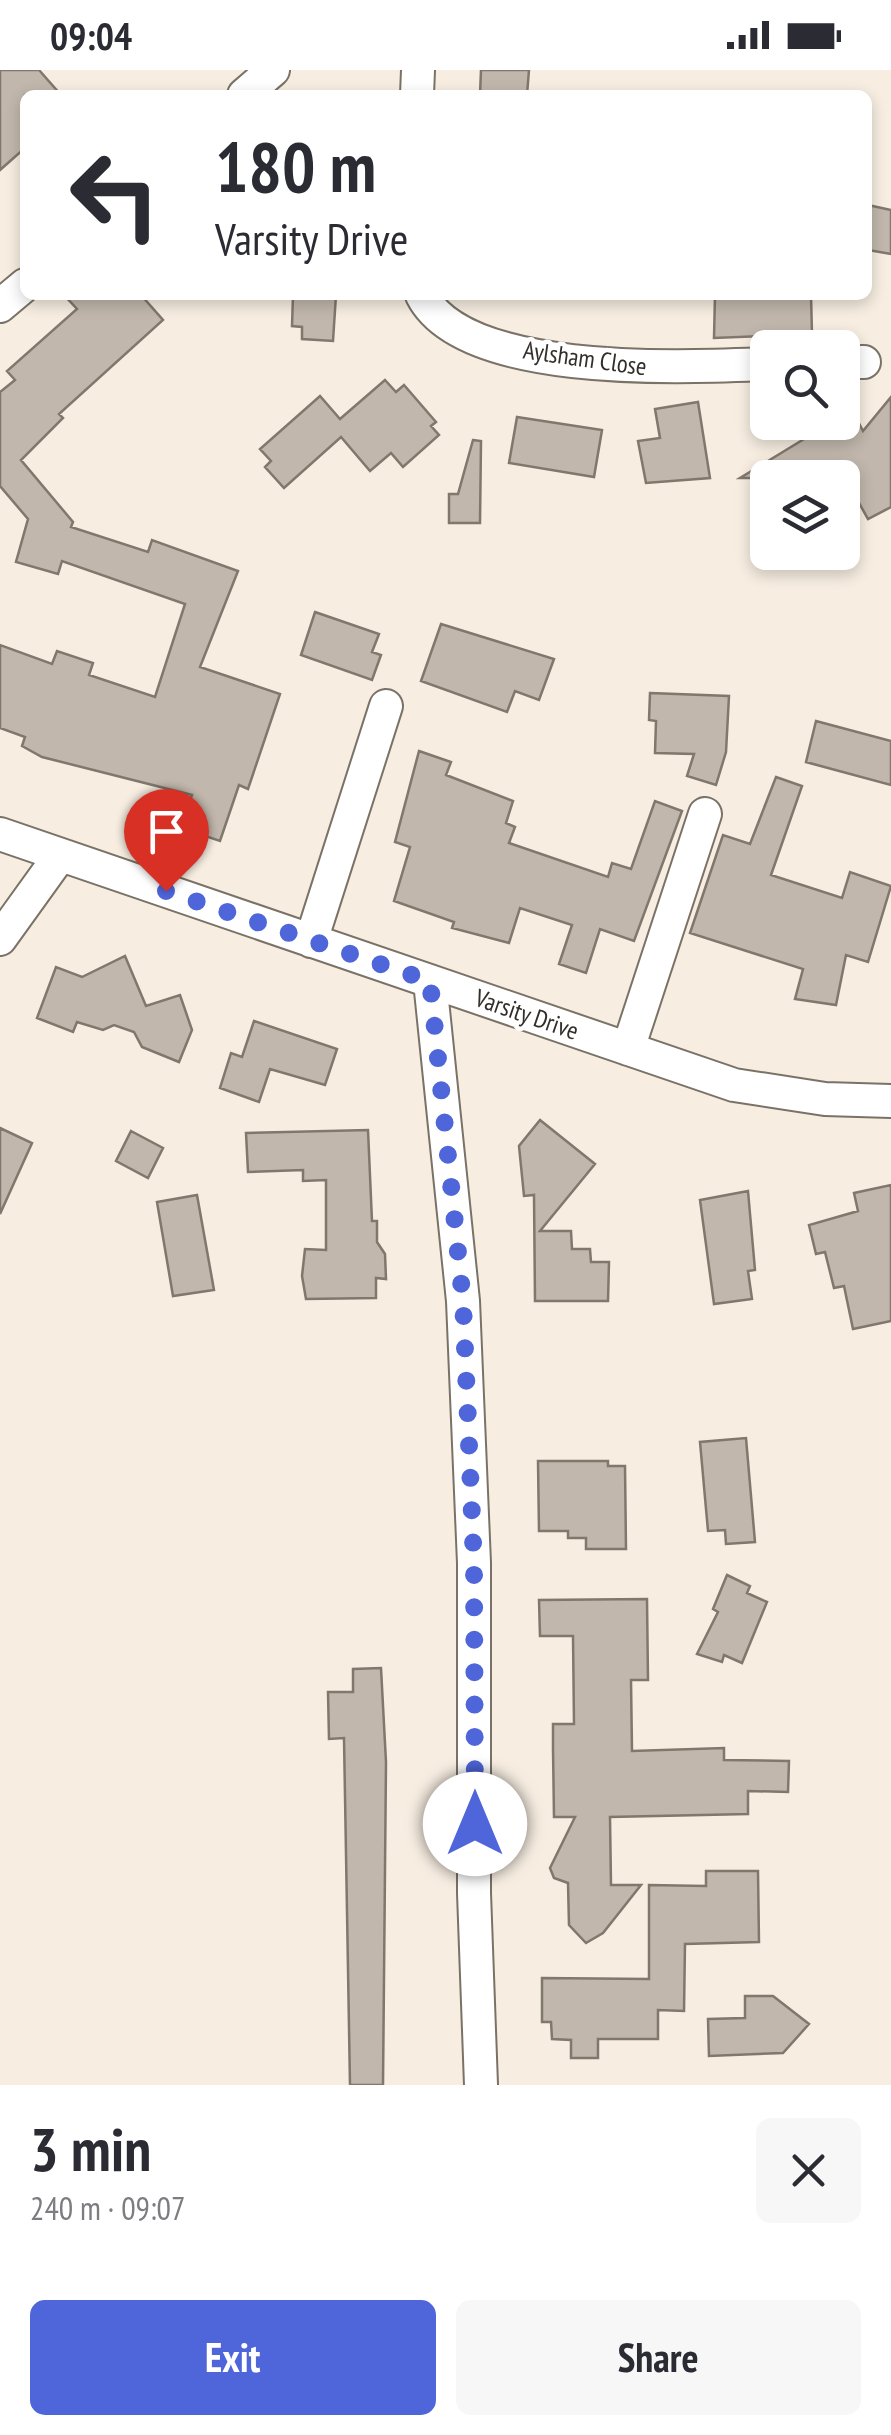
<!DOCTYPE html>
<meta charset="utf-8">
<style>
:root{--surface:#fff;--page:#f7f7f7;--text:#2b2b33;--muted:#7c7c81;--accent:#4f65da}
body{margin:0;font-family:"PT Sans Narrow",sans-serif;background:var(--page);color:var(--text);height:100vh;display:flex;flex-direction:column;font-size:38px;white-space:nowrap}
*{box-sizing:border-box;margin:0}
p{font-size:32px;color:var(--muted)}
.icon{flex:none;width:55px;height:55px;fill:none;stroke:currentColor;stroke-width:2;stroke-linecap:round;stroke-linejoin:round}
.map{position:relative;height:2015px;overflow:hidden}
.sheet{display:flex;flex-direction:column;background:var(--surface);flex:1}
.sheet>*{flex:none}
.top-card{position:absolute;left:20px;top:20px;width:852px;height:210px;border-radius:15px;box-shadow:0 5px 15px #0003;background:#fff;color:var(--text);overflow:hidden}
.controls{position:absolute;left:750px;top:260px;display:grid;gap:20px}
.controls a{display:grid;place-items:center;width:110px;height:110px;border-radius:15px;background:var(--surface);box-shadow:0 5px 15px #0003;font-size:50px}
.pin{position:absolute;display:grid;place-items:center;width:85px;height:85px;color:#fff;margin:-102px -42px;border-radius:50% 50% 50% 0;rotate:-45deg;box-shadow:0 0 10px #0007}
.pin .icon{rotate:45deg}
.me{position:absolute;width:110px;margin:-55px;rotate:0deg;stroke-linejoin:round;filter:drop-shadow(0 0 8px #0008)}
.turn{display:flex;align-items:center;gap:35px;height:210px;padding:0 30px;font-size:45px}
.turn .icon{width:130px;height:130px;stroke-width:2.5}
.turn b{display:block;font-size:70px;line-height:85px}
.round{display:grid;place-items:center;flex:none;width:105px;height:105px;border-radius:15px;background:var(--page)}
.overview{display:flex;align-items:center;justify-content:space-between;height:170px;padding:0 30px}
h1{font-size:60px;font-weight:700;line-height:75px}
.primary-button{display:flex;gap:20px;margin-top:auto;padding:20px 30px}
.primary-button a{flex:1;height:115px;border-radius:15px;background:var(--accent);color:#fff;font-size:40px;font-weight:700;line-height:115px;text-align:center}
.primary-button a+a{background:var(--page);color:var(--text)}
.status{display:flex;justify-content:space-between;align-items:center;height:70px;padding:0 50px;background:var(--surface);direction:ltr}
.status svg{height:28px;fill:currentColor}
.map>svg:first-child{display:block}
.building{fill:#c1b7ac;stroke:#80776d;stroke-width:2.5}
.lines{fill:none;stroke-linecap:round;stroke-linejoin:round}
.minor-casing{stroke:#7a7267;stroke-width:36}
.minor{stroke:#fff;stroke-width:32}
.route{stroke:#4f65da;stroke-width:18;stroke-dasharray:0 32.4}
.labels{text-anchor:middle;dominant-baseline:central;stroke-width:9;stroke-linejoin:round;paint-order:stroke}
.street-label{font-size:25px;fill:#322e2a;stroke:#fff}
</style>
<div class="status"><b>09:04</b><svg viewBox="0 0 49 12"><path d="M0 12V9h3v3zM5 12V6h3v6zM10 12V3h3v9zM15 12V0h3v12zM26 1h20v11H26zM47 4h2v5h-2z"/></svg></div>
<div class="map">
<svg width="891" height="2015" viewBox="0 0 891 2015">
<rect width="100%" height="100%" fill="#f7ede1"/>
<path class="building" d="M0,0H39L61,25H25V78L0,100Z
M481,0H529L527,25H480Z
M868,135L891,140V184L868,180Z
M64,225H141L163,250L59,344L63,348L21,390L73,452L71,457L148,482L152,470L238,501L200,597L280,624L248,719L239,715L220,771L181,758L192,725L42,687L22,676L25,667L0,658V575L52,594L57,581L93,593L89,605L155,627L185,534L62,491L58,504L16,492L28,449L0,416V322L15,310L7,301L77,239Z
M293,225H336L333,271L302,269V257L292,256Z
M715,225H811L812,264L714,268Z
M385,310L396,322L404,315L436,352L431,356L439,365L403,397L391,383L370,401L341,367L284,418L265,397L271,391L260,379L320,326L340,349Z
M891,327V437L868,449L845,408H740L832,352H842V346L852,340L863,361Z
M698,332L710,408L646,413L638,371L660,368L655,339Z
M517,347L602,360L594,407L509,393Z
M473,370L481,371L480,453H449V424H458Z
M315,542L379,564L372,582L381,585L372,610L301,585Z
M441,554L554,589L539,630L515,621L507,642L421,611Z
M650,623L729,626L726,682L716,715L687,706L694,684L655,683L656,651L649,650Z
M816,651L891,671V715L806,692Z
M419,681L451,692L446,705L513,731L506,753L515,757L509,773L608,807L612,793L631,799L655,731L682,741L634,871L600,859L586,903L559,894L572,855L520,838L509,873L452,858L454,852L394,831L410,777L395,772Z
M776,707L802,716L771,805L842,828L850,802L891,816L868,892L846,885L836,935L795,929L803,899L690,863L723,765L750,774Z
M125,886L146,936L180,925L192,960L179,992L142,977L134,962L114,955L103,960L77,952L73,962L37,948L56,897L82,907Z
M254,951L337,979L325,1015L270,999L259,1032L220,1018L231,983L242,987Z
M540,1050L595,1094L540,1161H571L572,1179H590L591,1192H609L608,1231H535L534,1125L524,1126L519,1076Z
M0,1058L32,1073L0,1144Z
M368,1060L372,1151H377V1172L385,1184L386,1209L376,1208V1228L306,1229L302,1206L305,1179L326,1180V1110L303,1111V1100L248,1102L246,1063Z
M131,1061L163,1078L148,1108L116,1091Z
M891,1115V1251L853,1259L844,1216L834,1218L825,1182L816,1184L809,1155L858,1141L854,1123Z
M748,1121L755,1200L748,1201L752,1229L714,1234L700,1130Z
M197,1125L214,1220L173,1226L157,1132Z
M746,1368L755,1472L726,1474L725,1460L708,1461L700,1372Z
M538,1391H608V1396H625L626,1479H586V1468H568V1461H539Z
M727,1505L750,1516L747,1523L767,1532L742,1593L724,1585L722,1592L697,1584L718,1542L713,1539Z
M647,1529L648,1610H631L632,1681L724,1678V1690L789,1691L788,1722L748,1721V1744L610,1747L611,1815H641L603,1863L586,1873L569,1855L568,1813L554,1808L550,1798L575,1747H554L553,1679V1654H574L573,1566H540L539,1530Z
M381,1598L386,1692L383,2015H350L344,1668L329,1669L328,1622H353V1599Z
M706,1801H758L759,1872L685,1874L684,1941L658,1940V1969H598V1988H571V1970L552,1969L551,1952H542V1908L649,1909V1815L706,1816Z
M745,1926H773L809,1954L783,1983L709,1986L708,1949L745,1948Z"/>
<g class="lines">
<g class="minor-casing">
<path id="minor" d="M244,25L273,0
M417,25L418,0
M422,225C464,308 685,297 768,294
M0,236L25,215
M842,292H864
M0,764L734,1015L825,1029L891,1031
M0,869L59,787
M311,871L386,636
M430,911L463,1231L474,1493V1823L481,2015
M628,979L705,744"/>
</g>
<use href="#minor" class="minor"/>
</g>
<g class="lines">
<path class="route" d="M166,821L430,911L463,1231L474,1494L475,1754"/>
</g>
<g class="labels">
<g class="street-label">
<text transform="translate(585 288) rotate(8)">Aylsham Close</text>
<text transform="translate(527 944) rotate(19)">Varsity Drive</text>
</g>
</g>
</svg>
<div class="controls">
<a><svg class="icon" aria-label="search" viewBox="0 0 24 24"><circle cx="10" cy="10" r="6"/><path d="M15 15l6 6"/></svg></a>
<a><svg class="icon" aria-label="layers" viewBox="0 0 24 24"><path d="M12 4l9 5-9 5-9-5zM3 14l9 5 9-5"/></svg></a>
</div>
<div class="pin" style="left:166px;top:821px;background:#d93025"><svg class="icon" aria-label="arrive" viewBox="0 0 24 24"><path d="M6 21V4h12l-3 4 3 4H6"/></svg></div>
<svg class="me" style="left:475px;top:1754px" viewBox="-20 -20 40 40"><circle r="19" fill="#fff"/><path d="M0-13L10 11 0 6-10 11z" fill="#4f65da"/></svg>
<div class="top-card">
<div class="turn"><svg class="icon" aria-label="left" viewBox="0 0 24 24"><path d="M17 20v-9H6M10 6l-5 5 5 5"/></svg><div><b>180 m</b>Varsity Drive</div></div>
</div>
</div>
<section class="sheet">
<div class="overview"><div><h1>3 min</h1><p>240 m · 09:07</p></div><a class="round"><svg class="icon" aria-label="close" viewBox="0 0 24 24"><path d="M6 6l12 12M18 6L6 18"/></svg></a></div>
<div class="primary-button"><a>Exit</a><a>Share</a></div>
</section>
